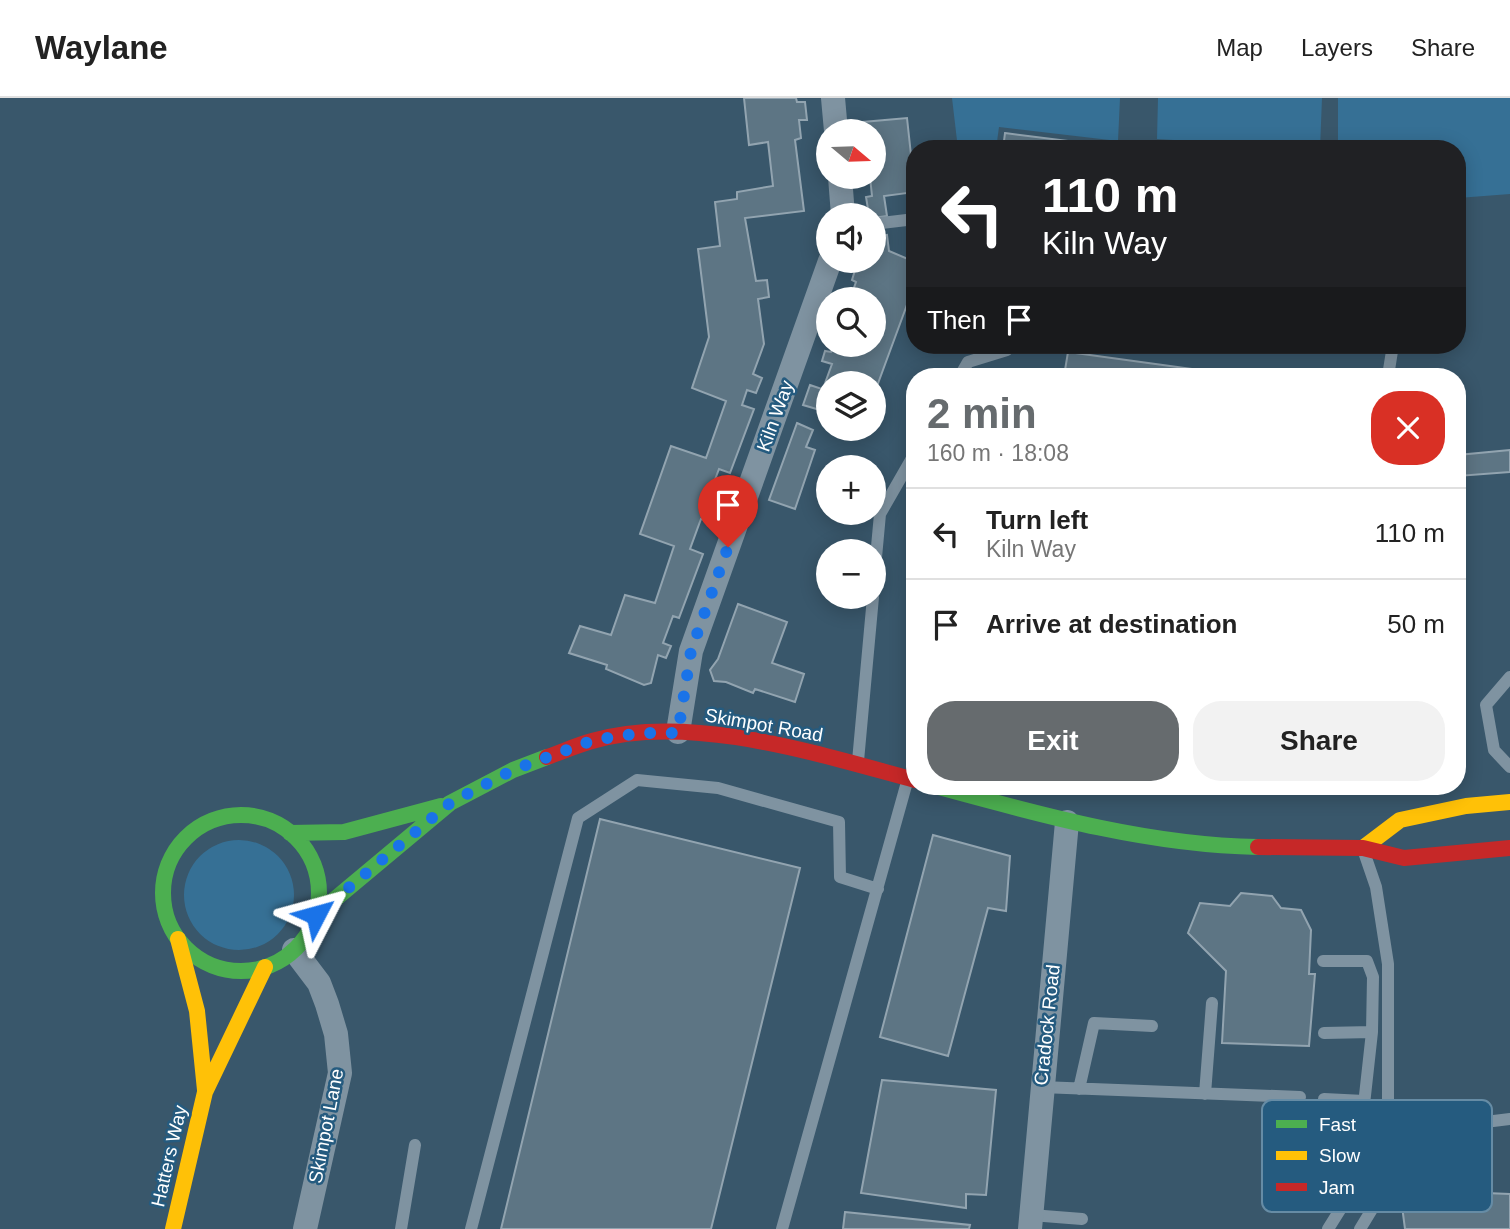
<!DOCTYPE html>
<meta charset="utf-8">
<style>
:root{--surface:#fff;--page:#f2f2f2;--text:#222;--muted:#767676;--line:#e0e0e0;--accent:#666b6e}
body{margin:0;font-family:Arial,sans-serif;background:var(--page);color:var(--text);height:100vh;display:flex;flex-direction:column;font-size:26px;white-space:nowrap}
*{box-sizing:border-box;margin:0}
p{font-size:23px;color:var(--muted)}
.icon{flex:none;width:38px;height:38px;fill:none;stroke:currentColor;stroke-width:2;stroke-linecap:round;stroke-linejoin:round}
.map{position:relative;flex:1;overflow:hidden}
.panel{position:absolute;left:906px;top:270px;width:560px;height:427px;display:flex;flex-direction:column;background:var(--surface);border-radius:28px;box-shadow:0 4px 18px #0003}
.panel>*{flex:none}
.banner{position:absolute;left:906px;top:42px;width:560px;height:214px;border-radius:28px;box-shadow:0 4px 18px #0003;background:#202124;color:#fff;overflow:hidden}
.needle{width:46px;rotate:109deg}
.fabs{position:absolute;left:816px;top:21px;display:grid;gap:14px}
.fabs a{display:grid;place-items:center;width:70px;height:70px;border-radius:50%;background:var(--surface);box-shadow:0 4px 18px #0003;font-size:35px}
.pin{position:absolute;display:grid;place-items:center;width:60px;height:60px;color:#fff;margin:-72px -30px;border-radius:50% 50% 50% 0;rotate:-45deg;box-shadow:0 0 7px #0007}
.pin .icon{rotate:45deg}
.me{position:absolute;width:77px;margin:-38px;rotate:51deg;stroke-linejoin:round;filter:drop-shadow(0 0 5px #0008)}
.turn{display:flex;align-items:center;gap:24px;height:147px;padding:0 21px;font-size:32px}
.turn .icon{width:91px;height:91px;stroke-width:2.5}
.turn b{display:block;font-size:49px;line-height:60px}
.then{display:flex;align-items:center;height:66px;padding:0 21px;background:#0003;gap:14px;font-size:26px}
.round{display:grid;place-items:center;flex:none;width:74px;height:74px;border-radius:28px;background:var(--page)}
.summary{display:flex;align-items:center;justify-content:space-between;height:119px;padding:0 21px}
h1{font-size:42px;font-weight:800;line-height:52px;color:var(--accent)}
.button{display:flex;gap:14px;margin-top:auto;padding:14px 21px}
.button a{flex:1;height:80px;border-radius:28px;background:var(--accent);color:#fff;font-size:28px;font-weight:800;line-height:80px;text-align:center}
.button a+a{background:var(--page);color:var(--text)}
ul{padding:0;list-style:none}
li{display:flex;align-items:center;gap:21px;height:91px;padding:0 21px;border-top:2px solid var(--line)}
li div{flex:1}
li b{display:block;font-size:26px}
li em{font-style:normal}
header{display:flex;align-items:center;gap:42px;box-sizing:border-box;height:98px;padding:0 35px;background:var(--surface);border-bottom:2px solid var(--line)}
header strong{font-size:33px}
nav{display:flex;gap:38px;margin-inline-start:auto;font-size:24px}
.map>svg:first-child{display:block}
.green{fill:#367095}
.building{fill:#5d7584;stroke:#92a4b0;stroke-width:2}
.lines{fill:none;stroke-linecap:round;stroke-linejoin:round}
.lane{stroke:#7f93a1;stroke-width:12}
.street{stroke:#7f93a1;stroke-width:24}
.fast{stroke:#4caf50;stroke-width:16}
.slow{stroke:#ffc107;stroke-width:16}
.jam{stroke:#c62828;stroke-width:16}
.route{stroke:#1a73e8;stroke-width:12;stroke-dasharray:0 21.6}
.labels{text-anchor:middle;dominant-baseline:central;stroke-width:5;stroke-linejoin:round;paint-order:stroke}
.street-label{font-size:19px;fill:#fff;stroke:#255b7f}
.key{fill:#255b7f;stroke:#668ca5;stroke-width:2}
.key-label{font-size:19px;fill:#fff}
</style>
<header>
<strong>Waylane</strong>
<nav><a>Map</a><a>Layers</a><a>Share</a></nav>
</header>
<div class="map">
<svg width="1510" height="1131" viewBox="0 0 1510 1131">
<rect width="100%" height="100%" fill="#39576b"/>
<path class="green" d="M952,0H1120L1118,43L999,29L996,51H958Z
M1158,0H1322L1320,51L1157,41Z
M1338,0H1510V96L1458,100V51H1338Z
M184 797a55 55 0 1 1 110 0a55 55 0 1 1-110 0Z"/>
<path class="building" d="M744,0H796L797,4H805L807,22H799L801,40L795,42L804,113L745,120L756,183L767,182L769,199L758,201L764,246L753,276L762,280L756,295L747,292L742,307L754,311L730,375L719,371L707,403L719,408L713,424L701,421L690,451L703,456L679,520L673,518L663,545L671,548L666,560L658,557L651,585L644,587L606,571L607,567L569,555L580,528L611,537L625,497L655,505L674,448L640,436L671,348L706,360L726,303L692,290L709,239L698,151L720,148L715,104L737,101V94L773,88L768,44L749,47Z
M907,20L915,94L884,98L887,118L873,120V117H869L866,99L872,98L870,79H873V33H864L863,24Z
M1005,35L1132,51H1003Z
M887,137L889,153L915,164V185L873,299V285H828V289L824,288L832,266L822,263L825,253L831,254L834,247H873V201H856L851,198L856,184L852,182L856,169L867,168L869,163H873V139Z
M1068,254L1243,278H1064Z
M810,287L828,293L820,312L803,307Z
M797,325L813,332L806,349L815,352L795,411L769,402Z
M1510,352V374L1458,378V357Z
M738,506L787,524L772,565L804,576L795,604L755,591L753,595L726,584L714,583L710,572L718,561Z
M600,721L800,770L711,1131H501Z
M933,737L1010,758L1006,813L988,810L948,958L880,939Z
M1241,795L1272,798L1281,810L1301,812L1311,832L1309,876H1315L1309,948L1222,945L1226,873L1188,835L1200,805L1230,808Z
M882,982L996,992L986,1097L966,1096V1110L861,1095Z
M1486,1082V1095L1510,1096V1131H1405L1402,1108L1416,1094H1455L1456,1083Z
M845,1114L970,1127L969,1131H843Z"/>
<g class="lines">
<path class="lane" d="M873,126L915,121
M960,278L968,264L1007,252
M1388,278L1393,247
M873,492L880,416L915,355
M1510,579L1486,607L1494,652L1510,669
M858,663L873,499
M1323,863H1367L1373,879L1372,934L1357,1070L1348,1099L1328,1131
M1324,935L1372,934
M1041,989L1300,999
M1079,991L1094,925L1152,928
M1205,996L1212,905
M1324,1001L1364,1003
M1388,1036L1510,1021
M1388,1072L1435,1068
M1031,1117L1082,1121
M401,1131L415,1047
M471,1131L578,720L637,682L718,690L839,724L840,779L878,791
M782,1131L907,684
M1360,1131L1388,1085V866L1376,789L1365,757"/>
<path class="street" d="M833,0L836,33
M840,79L843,117
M678,634L691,553L830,163
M294,852L319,885L327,906L336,936L340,975L305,1131
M1030,1131L1067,724"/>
<path class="fast" d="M935,688C1041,717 1148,747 1258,749
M163 795a78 78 0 1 1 156 0a78 78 0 1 1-156 0Z
M290,735L344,734L441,708
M316,817L450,705L513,672L547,659"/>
<path class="slow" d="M1363,750L1400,722L1466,708L1510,704
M178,841L197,913L205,992
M173,1131L205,994L265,869"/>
<path class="jam" d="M547,659C562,654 577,647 592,643C689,614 821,657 915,682
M1258,749L1363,750L1404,760L1510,750"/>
</g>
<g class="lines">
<path class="route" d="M316,817L450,705L513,672L594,642L641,635H678L691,553L728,449"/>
</g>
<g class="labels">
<g class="street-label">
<text transform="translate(775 318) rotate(-70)">Kiln Way</text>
<text transform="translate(764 627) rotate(10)">Skimpot Road</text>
<text transform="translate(1047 927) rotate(-84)">Cradock Road</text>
<text transform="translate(326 1028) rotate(-79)">Skimpot Lane</text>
<text transform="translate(169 1058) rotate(-77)">Hatters Way</text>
</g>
</g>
<rect x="1262" y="1002" width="230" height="112" rx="10" class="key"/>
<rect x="1276" y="1022" width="31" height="8" fill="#4caf50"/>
<rect x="1276" y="1053" width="31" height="9" fill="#ffc107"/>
<rect x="1276" y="1085" width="31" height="8" fill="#c62828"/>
<g class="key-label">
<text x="1319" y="1033">Fast</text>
<text x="1319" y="1064">Slow</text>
<text x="1319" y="1096">Jam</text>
</g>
</svg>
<div class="fabs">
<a><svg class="needle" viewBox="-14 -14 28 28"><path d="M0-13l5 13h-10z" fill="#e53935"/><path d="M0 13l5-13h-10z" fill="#767676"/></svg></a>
<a><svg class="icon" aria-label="sound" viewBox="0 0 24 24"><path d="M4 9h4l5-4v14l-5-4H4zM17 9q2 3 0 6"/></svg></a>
<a><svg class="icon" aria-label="search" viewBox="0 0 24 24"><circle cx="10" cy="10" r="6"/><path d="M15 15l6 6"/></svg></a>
<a><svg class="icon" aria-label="layers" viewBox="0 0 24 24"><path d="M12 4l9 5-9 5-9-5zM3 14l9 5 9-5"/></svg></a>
<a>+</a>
<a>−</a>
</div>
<div class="pin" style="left:728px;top:449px;background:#d93025"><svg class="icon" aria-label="arrive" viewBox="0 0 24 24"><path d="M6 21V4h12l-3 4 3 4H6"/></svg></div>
<svg class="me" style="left:316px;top:817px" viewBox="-20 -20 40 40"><path d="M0-17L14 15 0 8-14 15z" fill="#1a73e8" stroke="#fff" stroke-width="4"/></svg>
<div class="banner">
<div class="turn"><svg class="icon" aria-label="left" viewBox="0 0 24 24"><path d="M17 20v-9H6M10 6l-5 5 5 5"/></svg><div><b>110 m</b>Kiln Way</div></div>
<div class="then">Then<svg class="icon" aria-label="arrive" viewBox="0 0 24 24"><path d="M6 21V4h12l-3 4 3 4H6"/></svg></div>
</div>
<section class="panel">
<div class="summary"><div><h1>2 min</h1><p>160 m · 18:08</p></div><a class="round" style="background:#d93025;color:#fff"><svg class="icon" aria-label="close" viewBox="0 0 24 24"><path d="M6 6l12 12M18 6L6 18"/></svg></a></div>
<ul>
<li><svg class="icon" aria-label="left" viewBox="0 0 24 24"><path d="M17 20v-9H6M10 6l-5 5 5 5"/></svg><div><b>Turn left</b><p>Kiln Way</p></div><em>110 m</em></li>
<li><svg class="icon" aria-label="arrive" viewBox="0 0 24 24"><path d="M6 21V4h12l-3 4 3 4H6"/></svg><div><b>Arrive at destination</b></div><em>50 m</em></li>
</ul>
<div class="button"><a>Exit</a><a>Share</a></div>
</section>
</div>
